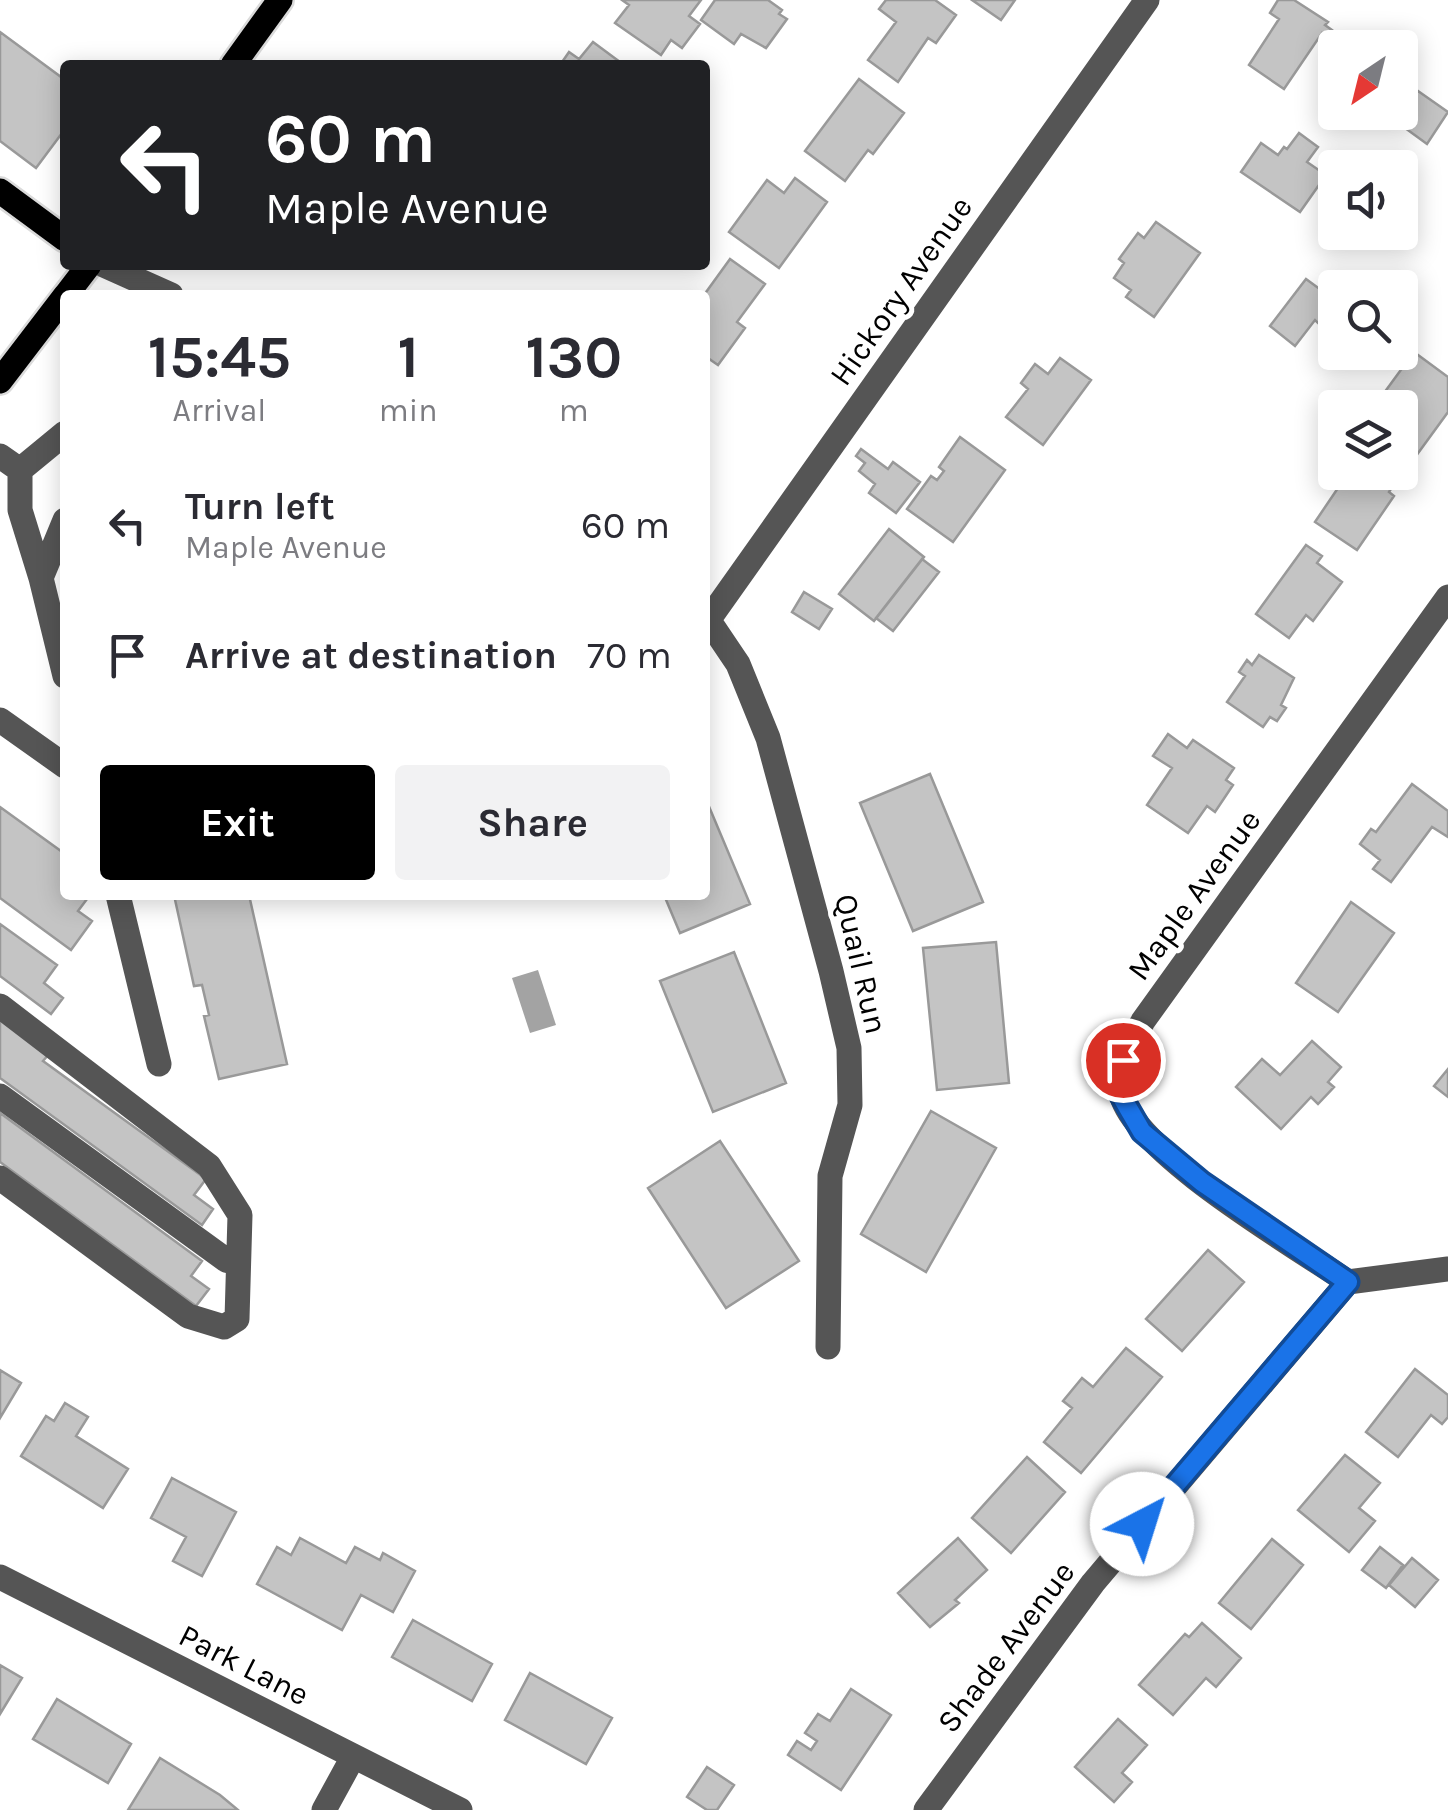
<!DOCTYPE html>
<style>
:root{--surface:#fff;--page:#f2f2f3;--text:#2b2b33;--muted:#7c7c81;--accent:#000}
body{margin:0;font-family:Karla,sans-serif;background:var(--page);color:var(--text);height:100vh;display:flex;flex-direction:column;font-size:38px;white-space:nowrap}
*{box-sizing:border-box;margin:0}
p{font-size:32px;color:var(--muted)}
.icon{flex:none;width:55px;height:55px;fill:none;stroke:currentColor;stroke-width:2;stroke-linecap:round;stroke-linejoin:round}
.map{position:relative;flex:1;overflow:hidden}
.sheet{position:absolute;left:60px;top:290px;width:650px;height:610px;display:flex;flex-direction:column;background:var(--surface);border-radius:10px;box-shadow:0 5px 25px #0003}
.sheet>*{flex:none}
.hud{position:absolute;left:60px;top:60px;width:650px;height:210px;border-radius:10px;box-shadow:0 5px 25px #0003;background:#202124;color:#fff;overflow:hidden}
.needle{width:65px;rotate:215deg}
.fabs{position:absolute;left:1318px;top:30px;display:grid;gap:20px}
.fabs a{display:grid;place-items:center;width:100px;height:100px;border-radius:10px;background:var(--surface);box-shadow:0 5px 25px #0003;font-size:50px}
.pin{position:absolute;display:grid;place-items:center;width:85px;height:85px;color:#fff;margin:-42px;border:5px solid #fff;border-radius:50%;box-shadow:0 2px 10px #0007}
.me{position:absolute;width:110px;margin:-55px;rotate:40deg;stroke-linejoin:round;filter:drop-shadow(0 0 8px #0008)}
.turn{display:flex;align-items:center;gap:35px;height:210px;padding:0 40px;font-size:45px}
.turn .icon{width:130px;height:130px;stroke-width:2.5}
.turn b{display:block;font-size:70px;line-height:85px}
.eta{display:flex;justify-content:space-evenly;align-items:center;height:170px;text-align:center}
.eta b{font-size:60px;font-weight:700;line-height:70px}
.cta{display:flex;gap:20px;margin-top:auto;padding:20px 40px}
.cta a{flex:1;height:115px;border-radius:10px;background:var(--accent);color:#fff;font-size:40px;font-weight:700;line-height:115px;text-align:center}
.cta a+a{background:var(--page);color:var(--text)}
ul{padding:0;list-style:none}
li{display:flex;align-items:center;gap:30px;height:130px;padding:0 40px}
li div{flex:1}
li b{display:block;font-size:38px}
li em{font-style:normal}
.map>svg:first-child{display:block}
.water{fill:#a3a3a3}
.building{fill:#c4c4c4;stroke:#999;stroke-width:2.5}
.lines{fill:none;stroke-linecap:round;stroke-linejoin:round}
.major-casing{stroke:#dbdbdb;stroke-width:30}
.minor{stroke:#555;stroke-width:25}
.major{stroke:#000;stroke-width:25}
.route-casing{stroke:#114b97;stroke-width:25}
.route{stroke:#1a73e8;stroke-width:18}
.labels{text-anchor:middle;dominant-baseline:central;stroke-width:10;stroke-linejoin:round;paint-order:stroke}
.street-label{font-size:32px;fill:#000;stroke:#fff}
</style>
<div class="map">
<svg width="1448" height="1810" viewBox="0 0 1448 1810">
<rect width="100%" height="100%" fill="#fff"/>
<path class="water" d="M538,970L556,1025L530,1033L512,978Z"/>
<path class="building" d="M701,0L689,16L700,24L682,48L671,40L661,55L615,23L629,5L622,0Z
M715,0H768L782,10L779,14L787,19L766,48L741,34L734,44L701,20Z
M886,0H935L956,15L936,43L928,38L898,82L868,60L896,22L879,9Z
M972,0H1015L1001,20Z
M1278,0H1294L1328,22L1325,25L1332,30L1327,37L1322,33L1284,89L1249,65L1279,19L1270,13Z
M0,32L65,80V129L36,168L0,141Z
M593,42L624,65H560L569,52L579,59Z
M859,79L904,113L873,154L868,150L845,181L805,151Z
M1418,91L1448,112L1427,144L1390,117L1394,112H1400V108L1403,111Z
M1299,133L1318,147L1307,162L1326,175L1300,212L1241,172L1261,143L1278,155L1284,147L1287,149Z
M795,178L827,202L779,268L729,232L767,180L784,193Z
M1156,222L1200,253L1154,317L1126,297L1131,290L1114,278L1124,263L1119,259L1138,233L1144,238Z
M730,259L765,284L737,322L745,328L718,365L705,356L704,295Z
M1306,279L1332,298L1327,305L1335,311V339L1315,320L1295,346L1270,326Z
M1414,352L1448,377V412L1416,456L1400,444V408H1397L1399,404L1384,393Z
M1060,358L1091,380L1043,445L1006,417L1028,389L1021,383L1035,364L1048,374Z
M960,437L1005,470L953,542L907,509L931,476L937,480L944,471L939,467Z
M861,449L888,469L893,462L920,482L896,513L869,493L875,484L859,471L865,463L856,456Z
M1344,472H1395L1399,476L1389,492L1394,496L1357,550L1315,522L1340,485L1337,483Z
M889,529L924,557L874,621L839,594Z
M1306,545L1322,556L1317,563L1342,582L1313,621L1306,615L1289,638L1256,614Z
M922,559L939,572L893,631L876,618Z
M804,592L832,609L819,629L792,612Z
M1259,655L1294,678L1281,705L1286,708L1277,721L1270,717L1263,727L1227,702L1245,676L1239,672L1247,660L1252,665Z
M1168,734L1187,748L1193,740L1234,768L1226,780L1233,785L1215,812L1207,806L1188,833L1147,805L1172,768L1153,756Z
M930,774L983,902L913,931L860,803Z
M1412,784L1448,811V837L1432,827L1391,882L1373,869L1380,860L1360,844L1371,829L1376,832Z
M705,797L750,904L680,933L664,895H705Z
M0,807L65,854L62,861L65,863V895H90L78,911L92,921L71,950L0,898Z
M174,895H249L287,1064L219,1079L204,1016L209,1015L202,985L194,986Z
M1351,902L1394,933L1338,1012L1296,983Z
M0,924L57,965L44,983L63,998L51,1014L0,976Z
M996,942L1009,1083L937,1090L923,948Z
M734,952L786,1083L713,1112L660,981Z
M0,1018L49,1054L43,1061L206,1179L194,1195L213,1209L202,1225L0,1078Z
M1312,1041L1341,1067L1328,1082L1334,1087L1318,1104L1311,1097L1281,1129L1236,1087L1262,1059L1280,1075Z
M1448,1069V1097L1434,1086Z
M931,1111L996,1148L926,1272L861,1234Z
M0,1113L202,1261L191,1276L209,1289L196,1306L0,1162Z
M720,1141L799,1261L726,1308L648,1188Z
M1208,1250L1244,1282L1182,1351L1146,1319Z
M1126,1348L1162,1377L1081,1473L1044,1442L1072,1408L1063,1401L1082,1378L1093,1387Z
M1415,1369L1448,1395V1417L1442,1424L1431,1415L1398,1457L1366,1432Z
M0,1370L21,1383L0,1418Z
M65,1403L88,1417L76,1436L128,1469L103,1508L21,1456L46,1416L54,1421Z
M1345,1455L1380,1483L1359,1508L1375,1521L1349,1552L1298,1510Z
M1027,1457L1065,1492L1011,1553L972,1518Z
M172,1478L236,1512L202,1576L173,1561L186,1537L151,1518Z
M300,1538L346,1563L355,1547L380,1560L383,1553L415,1571L393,1612L361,1595L342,1630L257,1584L277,1547L291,1555Z
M958,1538L987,1570L955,1600L959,1603L930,1627L898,1593Z
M1272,1539L1303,1565L1251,1629L1219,1603Z
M1380,1547L1403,1565L1386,1588L1362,1570Z
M1412,1558L1438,1580L1415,1607L1389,1585Z
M413,1620L492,1664L472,1701L392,1657Z
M1202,1623L1241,1658L1216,1687L1206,1678L1173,1715L1139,1685L1185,1634L1189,1637Z
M0,1665L22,1678L0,1714Z
M530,1673L612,1718L586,1764L505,1720Z
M851,1689L891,1715L841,1790L788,1755L797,1741L811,1750L817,1741L805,1733L818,1714L830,1721Z
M57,1699L131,1744L108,1783L33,1739Z
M1118,1719L1147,1745L1122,1773L1132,1782L1114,1802L1075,1767Z
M160,1758L220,1795L238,1810H128Z
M707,1767L734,1785L717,1810H707L687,1797Z"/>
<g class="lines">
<g class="major-casing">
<path id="major" d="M233,65L280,0
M0,191L65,239
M66,295L89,265
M0,381L65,296"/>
</g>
<path class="minor" d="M104,265L171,295
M0,456L20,470L65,433
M20,470V510L41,578
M65,520L41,578L65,676
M705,615L738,664L768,738L831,971L849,1048L850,1105L830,1176L828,1347
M709,619L1147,0
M0,720L65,766
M118,895L159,1064
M0,1006L209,1166L240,1215L237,1319L224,1327L188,1316L0,1178
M0,1096L226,1260L238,1263
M1348,1282C1297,1247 1132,1151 1121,1093C1115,1067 1132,1043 1143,1021L1448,597
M0,1577L460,1810
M324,1810L353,1757
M926,1810L1093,1583L1348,1282L1448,1269"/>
<use href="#major" class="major"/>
</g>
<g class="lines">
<g class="route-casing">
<path id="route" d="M1123,1060L1120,1094L1142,1132L1202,1182L1348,1282L1142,1524"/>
</g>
<use href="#route" class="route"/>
</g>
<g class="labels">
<g class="street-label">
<text transform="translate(901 291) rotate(-55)">Hickory Avenue</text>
<text transform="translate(1194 895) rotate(-54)">Maple Avenue</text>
<text transform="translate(861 964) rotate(77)">Quail Run</text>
<text transform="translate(1006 1647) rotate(-53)">Shade Avenue</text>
<text transform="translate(244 1665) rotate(27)">Park Lane</text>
</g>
</g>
</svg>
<div class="fabs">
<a><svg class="needle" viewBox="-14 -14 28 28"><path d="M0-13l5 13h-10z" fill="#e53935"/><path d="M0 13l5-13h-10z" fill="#7c7c81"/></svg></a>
<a><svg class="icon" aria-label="sound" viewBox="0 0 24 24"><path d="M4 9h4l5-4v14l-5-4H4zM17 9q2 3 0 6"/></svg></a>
<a><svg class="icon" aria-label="search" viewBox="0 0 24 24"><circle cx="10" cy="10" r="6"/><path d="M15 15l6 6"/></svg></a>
<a><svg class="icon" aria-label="layers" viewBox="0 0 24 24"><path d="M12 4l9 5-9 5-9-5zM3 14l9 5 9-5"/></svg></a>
</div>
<div class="pin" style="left:1123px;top:1060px;background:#d93025"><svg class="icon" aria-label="arrive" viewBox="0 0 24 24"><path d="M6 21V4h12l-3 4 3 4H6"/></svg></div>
<svg class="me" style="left:1142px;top:1524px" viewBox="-20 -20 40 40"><circle r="19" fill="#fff"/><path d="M0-13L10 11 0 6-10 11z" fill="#1a73e8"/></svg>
<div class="hud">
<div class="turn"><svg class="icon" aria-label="left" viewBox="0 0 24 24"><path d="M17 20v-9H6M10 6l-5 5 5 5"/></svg><div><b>60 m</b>Maple Avenue</div></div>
</div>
<section class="sheet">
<div class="eta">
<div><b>15:45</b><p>Arrival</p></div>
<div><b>1</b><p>min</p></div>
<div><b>130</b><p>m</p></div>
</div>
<ul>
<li><svg class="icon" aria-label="left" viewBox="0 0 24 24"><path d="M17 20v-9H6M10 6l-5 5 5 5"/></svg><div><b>Turn left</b><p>Maple Avenue</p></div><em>60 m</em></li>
<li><svg class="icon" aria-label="arrive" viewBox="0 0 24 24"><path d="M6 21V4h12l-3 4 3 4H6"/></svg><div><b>Arrive at destination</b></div><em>70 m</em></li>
</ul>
<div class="cta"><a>Exit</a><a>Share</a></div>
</section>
</div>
